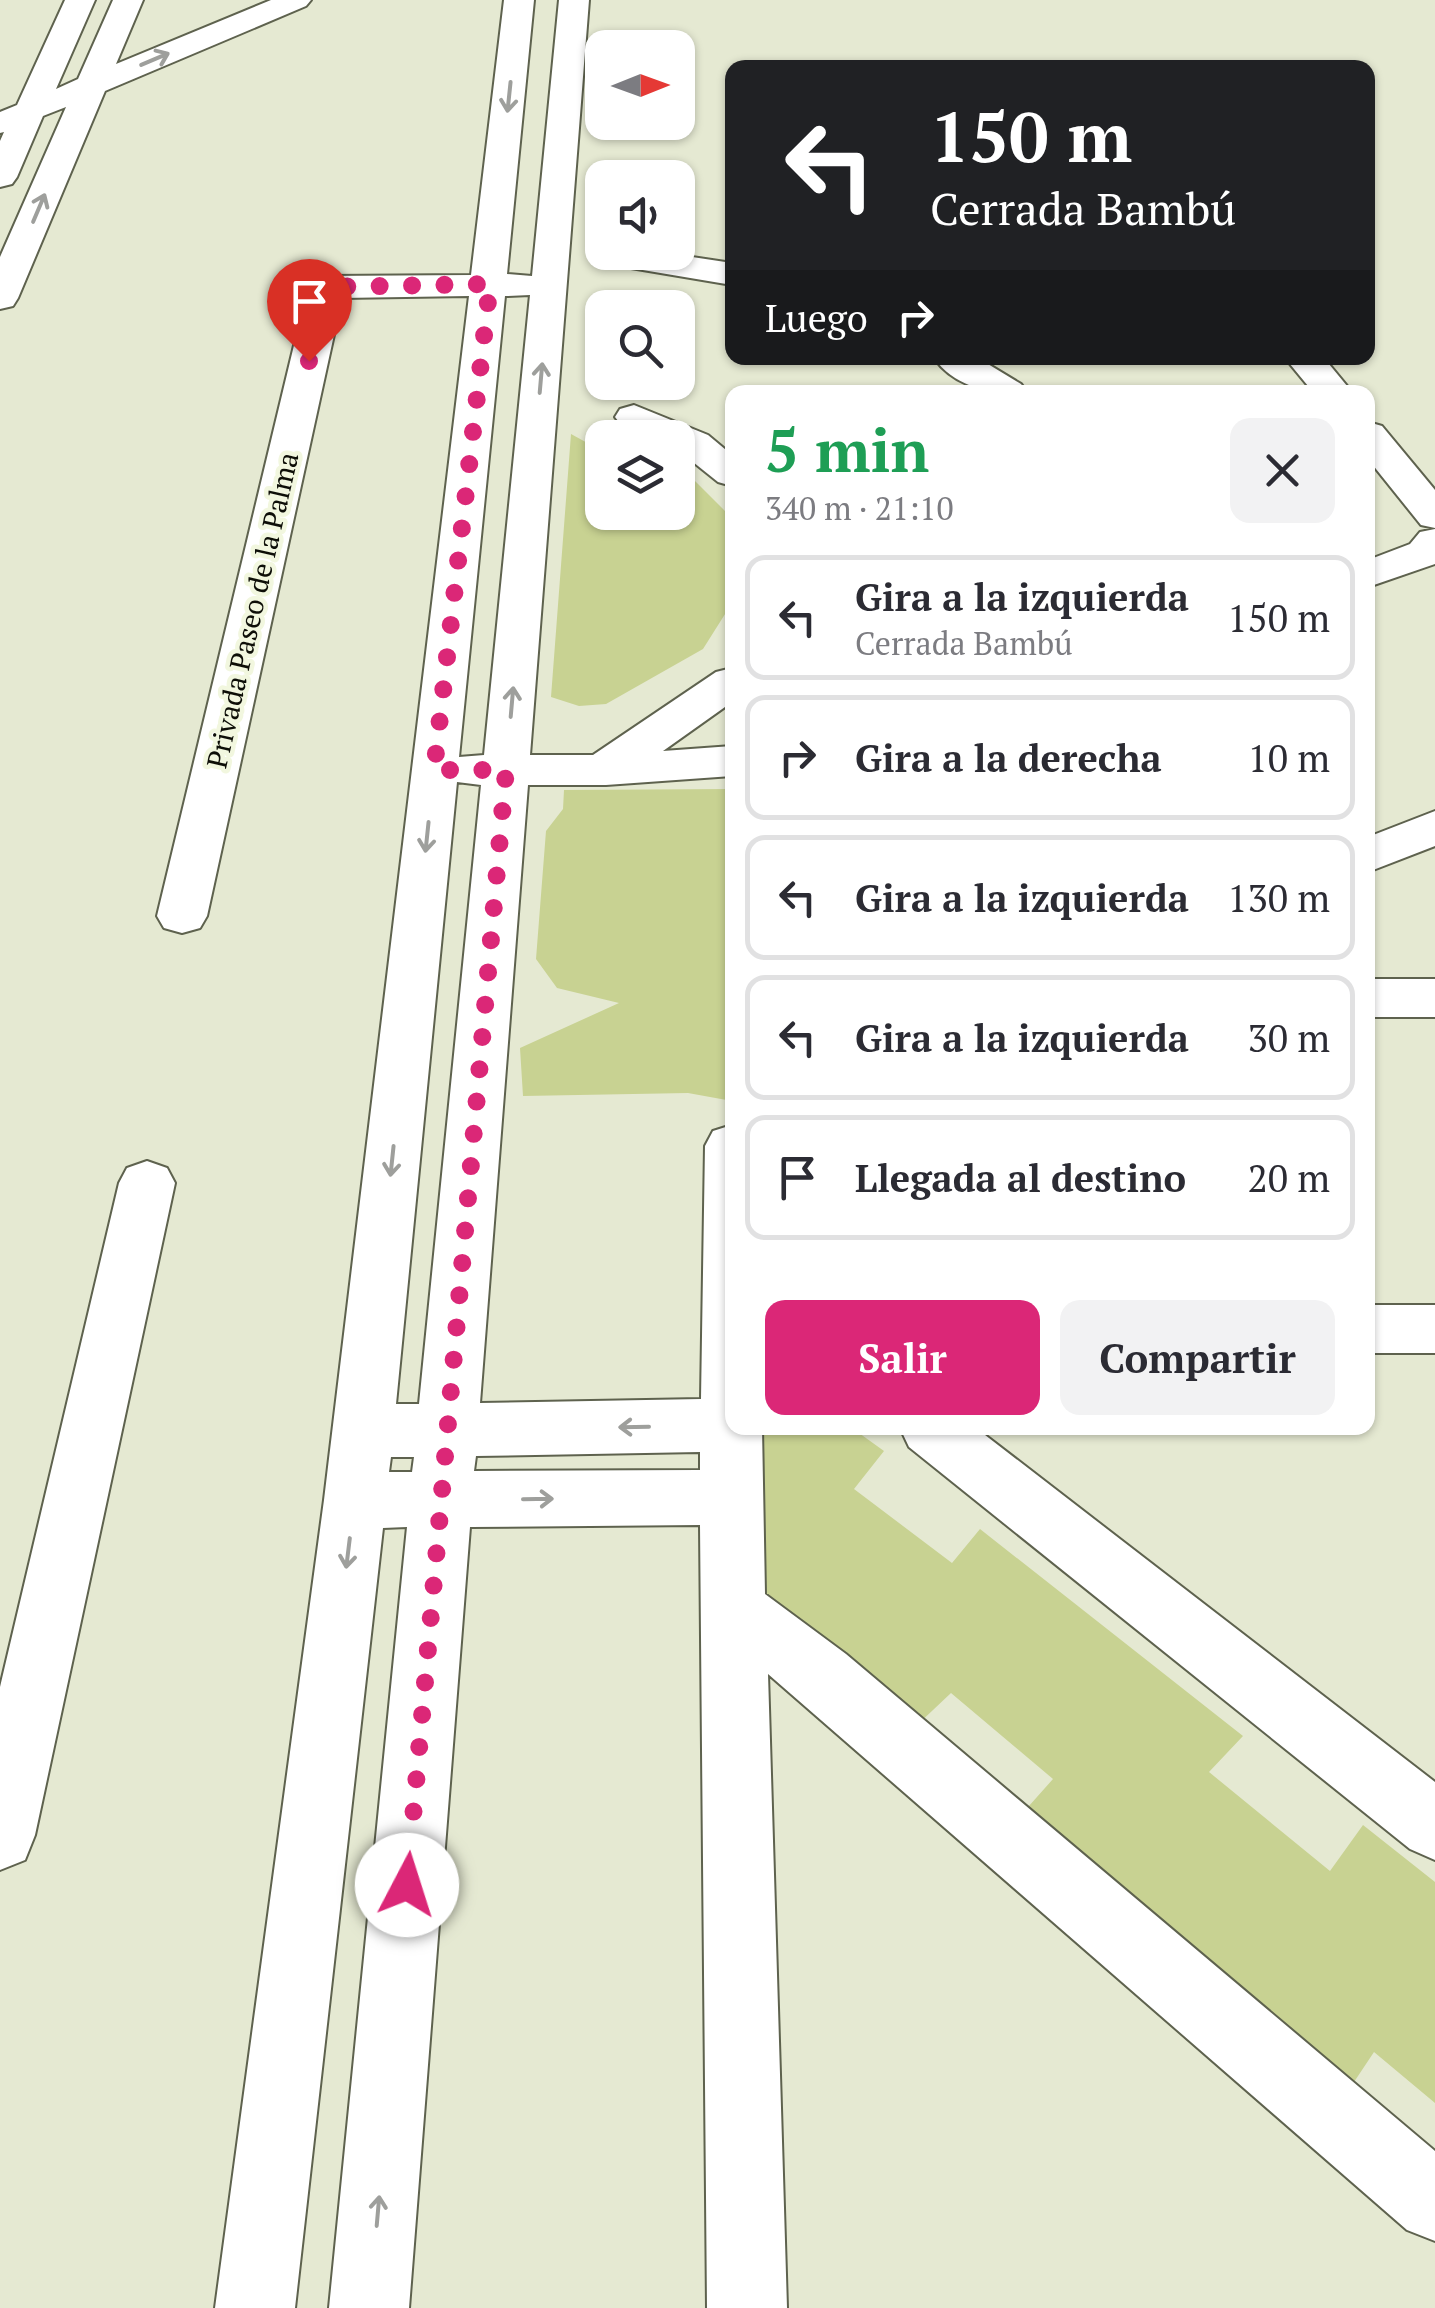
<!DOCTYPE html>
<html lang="es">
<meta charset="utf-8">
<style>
:root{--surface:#fff;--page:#f2f2f3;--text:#2b2b33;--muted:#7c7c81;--line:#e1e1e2;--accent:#db2777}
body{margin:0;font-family:"PT Serif",serif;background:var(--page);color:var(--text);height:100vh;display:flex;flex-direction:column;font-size:38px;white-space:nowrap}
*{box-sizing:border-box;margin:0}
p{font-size:32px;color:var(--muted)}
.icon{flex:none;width:55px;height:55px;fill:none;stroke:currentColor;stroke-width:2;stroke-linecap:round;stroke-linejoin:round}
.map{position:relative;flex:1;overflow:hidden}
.drawer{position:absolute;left:725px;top:385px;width:650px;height:1050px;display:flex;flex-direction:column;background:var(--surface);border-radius:20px;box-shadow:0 2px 8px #0004}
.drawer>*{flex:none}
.guide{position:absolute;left:725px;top:60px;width:650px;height:305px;border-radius:20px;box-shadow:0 2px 8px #0004;background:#202124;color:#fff;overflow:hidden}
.needle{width:65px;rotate:89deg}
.tools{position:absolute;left:585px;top:30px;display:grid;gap:20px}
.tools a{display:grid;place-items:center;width:110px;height:110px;border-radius:20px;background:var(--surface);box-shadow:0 2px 8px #0004;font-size:50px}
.pin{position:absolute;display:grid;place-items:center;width:85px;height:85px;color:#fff;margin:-102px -42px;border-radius:50% 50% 50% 0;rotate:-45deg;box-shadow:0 0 10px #0007}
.pin .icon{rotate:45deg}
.me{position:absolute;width:110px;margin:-55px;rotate:5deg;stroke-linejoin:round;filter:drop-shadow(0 0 8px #0008)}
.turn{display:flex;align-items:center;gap:35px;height:210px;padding:0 40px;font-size:45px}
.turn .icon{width:130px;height:130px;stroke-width:2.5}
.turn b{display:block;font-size:70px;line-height:85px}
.then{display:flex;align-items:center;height:95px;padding:0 40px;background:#0003;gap:20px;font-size:38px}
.round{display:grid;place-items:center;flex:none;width:105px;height:105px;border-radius:20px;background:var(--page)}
.head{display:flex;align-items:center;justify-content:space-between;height:170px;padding:0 40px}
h1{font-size:60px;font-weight:800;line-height:75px;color:#1e9e55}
.primary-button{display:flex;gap:20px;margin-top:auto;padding:20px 40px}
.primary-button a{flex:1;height:115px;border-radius:20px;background:var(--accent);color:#fff;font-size:40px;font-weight:800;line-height:115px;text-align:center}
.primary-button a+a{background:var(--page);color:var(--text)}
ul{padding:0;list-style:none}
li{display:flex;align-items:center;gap:30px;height:125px;margin:0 20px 15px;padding:0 20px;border:5px solid var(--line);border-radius:20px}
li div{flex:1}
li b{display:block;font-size:38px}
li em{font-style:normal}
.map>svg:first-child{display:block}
.green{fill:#c8d292}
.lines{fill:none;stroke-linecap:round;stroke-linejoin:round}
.minor-casing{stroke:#5e624e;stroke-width:4}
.major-casing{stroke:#5e624e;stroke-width:4}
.minor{fill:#fff;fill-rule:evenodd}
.major{fill:#fff;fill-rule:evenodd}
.oneway{stroke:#9e9f9c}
.route{stroke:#db2777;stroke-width:18;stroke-dasharray:0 32.4}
.labels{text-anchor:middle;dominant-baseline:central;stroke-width:9;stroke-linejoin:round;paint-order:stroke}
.far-street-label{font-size:28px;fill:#0d0e07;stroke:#f2f7df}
</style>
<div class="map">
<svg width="1435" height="2308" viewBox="0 0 1435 2308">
<rect width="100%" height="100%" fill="#e5e9d2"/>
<path class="green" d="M571,434L602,451V512H678V464L732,518V603L703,649L606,704L579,706L551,697Z
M732,789V956L725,959L732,967V1101L688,1093L523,1096L520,1048L619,1003L557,988L536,959L546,831L563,809L564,790Z
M757,1428H852L884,1451L854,1489L952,1563L980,1529L1243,1736L1209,1772L1330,1871L1363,1825L1435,1882V2103L1374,2052L1344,2097L1020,1816L1053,1779L951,1693L915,1727L761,1601Z"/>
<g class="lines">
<g class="minor-casing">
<path id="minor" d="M504,0H534L507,274L532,276L559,0H589L530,755H593L716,672L732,668V702L663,751L732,746V776L606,785H528L480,1403L701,1399L705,1146L713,1131L732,1125V1428H762L765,1594L846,1654L1435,2151V2241L1407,2230L768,1674L787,2308H707L700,1525L470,1527L409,2308H329L407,1527L383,1528L295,2308H215L324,1500L469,296L342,298L207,916L200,928L182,933L164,928L157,916L308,287L313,279L326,276L471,275ZM530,295L484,755L459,757L505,296ZM457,782L481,785L419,1404H396ZM700,1452V1470L474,1471L476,1456ZM391,1457H414L412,1472H389Z
M611,252H659L732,263V285L613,265L607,258Z
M934,358H978L1021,384L1027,392C993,394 956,389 934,358Z
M1285,358H1324L1352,392H1313Z
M634,405L708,435L732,455V486L718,482L678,450V438C655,438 629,437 615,417L620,409Z
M1368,422L1382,426L1435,490V528L1421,525L1368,459Z
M1435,529V564L1368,587V560L1410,544L1420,532Z
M1435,811V846L1368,872V837Z
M1368,979H1435V1017H1368Z
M147,1161L167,1168L175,1183L35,1835L25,1860L0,1870V1687L119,1183L127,1168Z
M1368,1305H1435V1353H1368Z
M900,1428H976L1435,1782V1860L1410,1849L909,1447Z"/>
</g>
<g class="major-casing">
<path id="major" d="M65,0H95L56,89L78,79L113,0H143L116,64L271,0H311L306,6L105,91L18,298L13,306L0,309V257L66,107L43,116L17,177L12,184L0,187V141L4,132L0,133V112L17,105Z"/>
</g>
<use href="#minor" class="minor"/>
<use href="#major" class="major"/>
</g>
<defs><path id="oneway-shaft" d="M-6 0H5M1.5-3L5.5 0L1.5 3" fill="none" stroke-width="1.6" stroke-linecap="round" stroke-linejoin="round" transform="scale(2.5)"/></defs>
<g class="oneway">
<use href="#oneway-shaft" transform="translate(155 59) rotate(-23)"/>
<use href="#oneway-shaft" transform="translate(509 97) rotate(96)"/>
<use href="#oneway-shaft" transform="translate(39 208) rotate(-67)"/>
<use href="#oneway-shaft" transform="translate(541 378) rotate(-85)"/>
<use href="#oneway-shaft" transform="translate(512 702) rotate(-85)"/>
<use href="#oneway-shaft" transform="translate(427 837) rotate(96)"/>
<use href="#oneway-shaft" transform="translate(392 1161) rotate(96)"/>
<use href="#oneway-shaft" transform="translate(634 1427) rotate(179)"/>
<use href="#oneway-shaft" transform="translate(538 1499) rotate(-1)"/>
<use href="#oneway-shaft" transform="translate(348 1553) rotate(97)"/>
<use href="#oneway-shaft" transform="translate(378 2211) rotate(-85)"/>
</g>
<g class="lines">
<path class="route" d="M309,361L326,287L490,284L434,770H506L407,1885"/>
</g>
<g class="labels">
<g class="far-street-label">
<text transform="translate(252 610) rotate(-77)">Privada Paseo de la Palma</text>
</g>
</g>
</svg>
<div class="tools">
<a><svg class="needle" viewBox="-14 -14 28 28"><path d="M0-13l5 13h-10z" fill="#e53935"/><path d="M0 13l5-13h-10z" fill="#7c7c81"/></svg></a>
<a><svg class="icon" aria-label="sound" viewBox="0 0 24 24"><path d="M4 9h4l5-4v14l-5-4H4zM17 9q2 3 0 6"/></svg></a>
<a><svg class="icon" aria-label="search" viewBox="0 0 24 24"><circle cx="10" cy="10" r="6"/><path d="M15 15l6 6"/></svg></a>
<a><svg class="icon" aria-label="layers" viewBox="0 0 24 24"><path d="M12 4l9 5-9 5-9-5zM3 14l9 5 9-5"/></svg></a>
</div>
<div class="pin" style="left:309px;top:361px;background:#d93025"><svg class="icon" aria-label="arrive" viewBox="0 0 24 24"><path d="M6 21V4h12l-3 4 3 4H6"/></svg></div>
<svg class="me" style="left:407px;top:1885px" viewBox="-20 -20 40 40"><circle r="19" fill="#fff"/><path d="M0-13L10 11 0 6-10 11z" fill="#db2777"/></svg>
<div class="guide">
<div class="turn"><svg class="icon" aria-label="left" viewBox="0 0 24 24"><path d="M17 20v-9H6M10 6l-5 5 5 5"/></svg><div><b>150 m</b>Cerrada Bambú</div></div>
<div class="then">Luego<svg class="icon" aria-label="right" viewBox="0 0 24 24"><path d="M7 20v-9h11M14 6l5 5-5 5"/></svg></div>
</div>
<section class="drawer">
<div class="head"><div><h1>5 min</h1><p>340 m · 21:10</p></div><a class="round"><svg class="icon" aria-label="close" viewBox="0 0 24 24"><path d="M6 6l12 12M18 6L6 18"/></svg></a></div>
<ul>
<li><svg class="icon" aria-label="left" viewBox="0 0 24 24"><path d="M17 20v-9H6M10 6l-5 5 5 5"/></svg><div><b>Gira a la izquierda</b><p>Cerrada Bambú</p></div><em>150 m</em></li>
<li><svg class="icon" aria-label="right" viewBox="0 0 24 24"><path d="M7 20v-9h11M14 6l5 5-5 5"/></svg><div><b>Gira a la derecha</b></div><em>10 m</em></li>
<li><svg class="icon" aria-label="left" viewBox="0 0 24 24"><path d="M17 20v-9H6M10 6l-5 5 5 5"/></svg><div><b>Gira a la izquierda</b></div><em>130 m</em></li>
<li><svg class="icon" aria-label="left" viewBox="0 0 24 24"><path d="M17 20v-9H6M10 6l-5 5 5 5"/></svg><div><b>Gira a la izquierda</b></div><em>30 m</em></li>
<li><svg class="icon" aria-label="arrive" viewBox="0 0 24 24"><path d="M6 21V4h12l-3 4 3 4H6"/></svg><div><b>Llegada al destino</b></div><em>20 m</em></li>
</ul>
<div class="primary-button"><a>Salir</a><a>Compartir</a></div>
</section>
</div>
